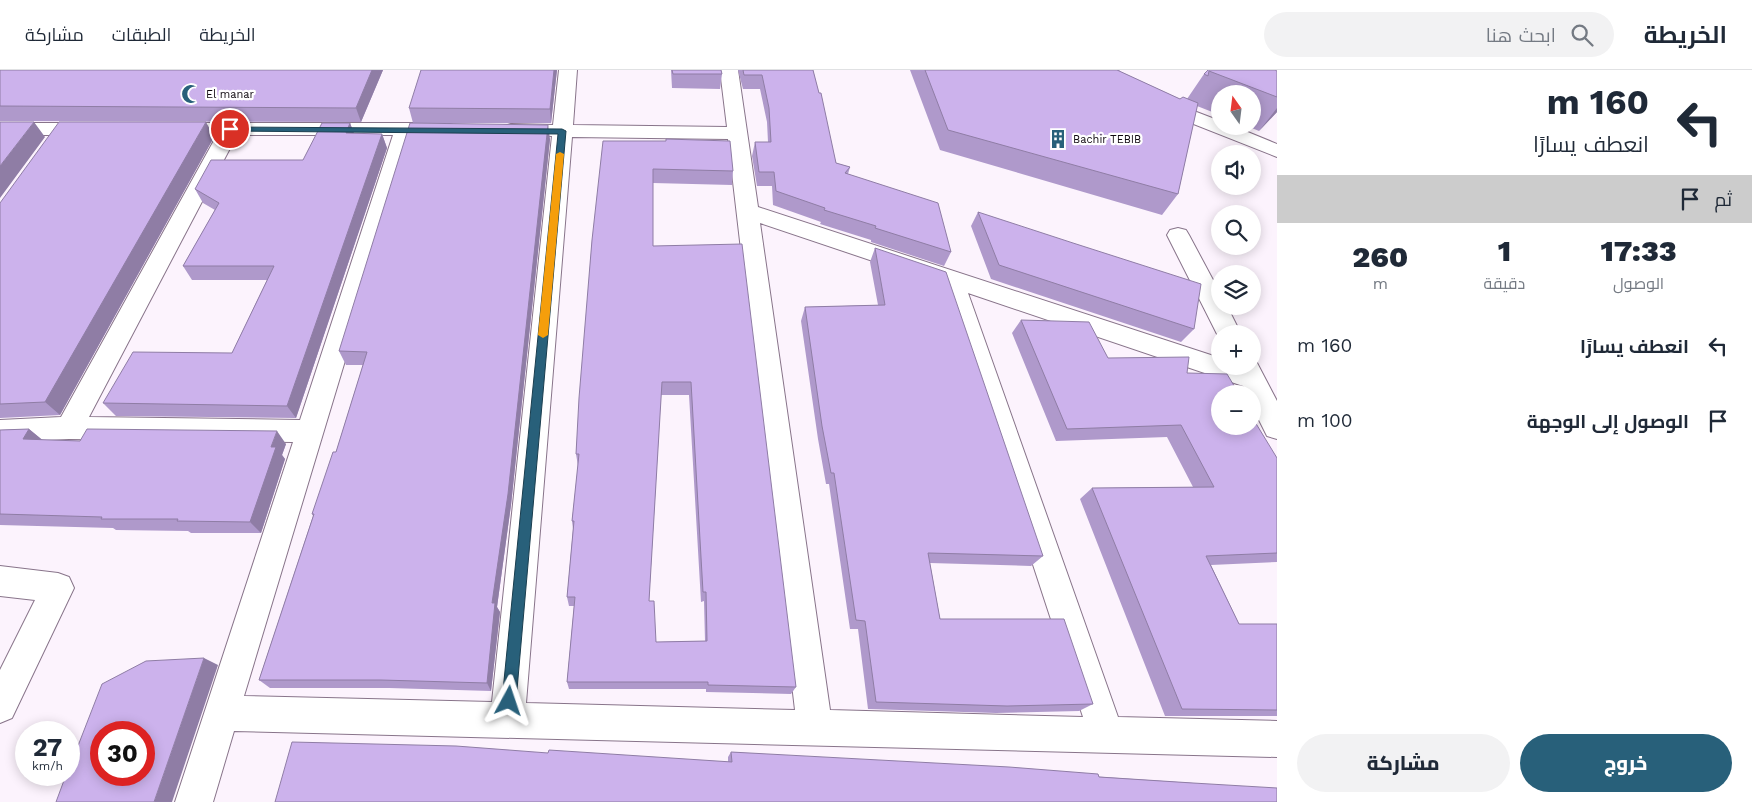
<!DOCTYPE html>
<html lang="ar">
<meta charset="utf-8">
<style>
:root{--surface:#fff;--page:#f2f2f3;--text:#1f2937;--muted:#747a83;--line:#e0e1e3;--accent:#28607a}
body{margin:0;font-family:"Work Sans",Cairo,sans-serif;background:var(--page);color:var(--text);direction:rtl;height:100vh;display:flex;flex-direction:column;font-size:19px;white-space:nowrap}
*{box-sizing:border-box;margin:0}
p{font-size:16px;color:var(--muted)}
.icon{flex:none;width:28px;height:28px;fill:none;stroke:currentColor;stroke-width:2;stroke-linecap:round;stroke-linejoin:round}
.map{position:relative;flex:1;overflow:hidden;direction:ltr}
.details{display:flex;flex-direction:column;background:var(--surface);width:475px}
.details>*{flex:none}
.guide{background:#fff;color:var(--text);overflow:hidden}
.needle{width:32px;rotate:346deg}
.buttons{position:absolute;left:1211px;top:15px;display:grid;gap:10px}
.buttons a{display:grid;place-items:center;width:50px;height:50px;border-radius:50%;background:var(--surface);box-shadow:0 2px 12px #0003;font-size:25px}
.speed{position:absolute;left:15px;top:651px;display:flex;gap:10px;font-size:25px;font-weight:700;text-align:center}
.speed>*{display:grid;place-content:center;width:65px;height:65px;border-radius:50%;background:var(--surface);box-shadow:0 2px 12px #0003;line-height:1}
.speed small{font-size:12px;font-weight:400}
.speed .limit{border:8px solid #d22;background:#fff;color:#111}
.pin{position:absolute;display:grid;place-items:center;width:42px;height:42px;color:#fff;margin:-21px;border:2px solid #fff;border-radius:50%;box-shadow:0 1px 5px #0007}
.me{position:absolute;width:55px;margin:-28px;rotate:5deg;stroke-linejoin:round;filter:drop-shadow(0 0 4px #0008)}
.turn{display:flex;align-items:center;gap:18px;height:105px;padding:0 20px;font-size:22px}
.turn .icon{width:65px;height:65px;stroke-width:2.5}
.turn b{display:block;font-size:35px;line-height:42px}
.then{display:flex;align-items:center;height:48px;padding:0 20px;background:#0003;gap:10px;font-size:19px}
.eta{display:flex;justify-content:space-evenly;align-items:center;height:85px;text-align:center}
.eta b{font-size:30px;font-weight:800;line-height:35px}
.primary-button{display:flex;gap:10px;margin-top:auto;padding:10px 20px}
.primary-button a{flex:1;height:58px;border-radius:30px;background:var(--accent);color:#fff;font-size:20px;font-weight:800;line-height:58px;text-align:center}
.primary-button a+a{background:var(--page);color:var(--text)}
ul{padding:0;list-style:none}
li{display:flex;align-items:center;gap:15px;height:75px;padding:0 20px}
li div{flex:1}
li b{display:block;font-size:19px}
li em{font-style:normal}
header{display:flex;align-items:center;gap:30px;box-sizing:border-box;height:70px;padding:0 25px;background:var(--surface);border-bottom:1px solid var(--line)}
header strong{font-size:24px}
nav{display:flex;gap:28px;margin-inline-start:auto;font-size:18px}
.search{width:350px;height:45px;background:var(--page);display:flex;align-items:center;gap:12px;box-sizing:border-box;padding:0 18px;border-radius:28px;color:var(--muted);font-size:19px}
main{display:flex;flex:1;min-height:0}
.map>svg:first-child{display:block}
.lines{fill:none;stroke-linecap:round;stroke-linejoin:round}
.street-casing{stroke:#88748a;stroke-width:2}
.street{fill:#fff;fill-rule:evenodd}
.wall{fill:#af99cb;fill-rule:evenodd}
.shaded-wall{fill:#8f7da5}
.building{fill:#ccb2ec;stroke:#8f7da5;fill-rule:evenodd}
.route{fill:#28607a;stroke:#1a3e4f}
.slow{fill:#f59e0b}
.labels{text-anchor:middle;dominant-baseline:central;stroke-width:4.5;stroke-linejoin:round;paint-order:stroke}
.far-poi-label{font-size:11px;fill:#100910;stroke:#fff;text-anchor:start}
</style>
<header>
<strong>الخريطة</strong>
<div class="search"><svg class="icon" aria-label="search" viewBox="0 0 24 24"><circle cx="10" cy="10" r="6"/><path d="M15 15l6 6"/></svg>ابحث هنا</div>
<nav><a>الخريطة</a><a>الطبقات</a><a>مشاركة</a></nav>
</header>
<main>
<section class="details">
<div class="guide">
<div class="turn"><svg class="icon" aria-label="left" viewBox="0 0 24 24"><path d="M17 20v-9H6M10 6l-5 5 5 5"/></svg><div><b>160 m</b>انعطف يسارًا</div></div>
<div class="then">ثم<svg class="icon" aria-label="arrive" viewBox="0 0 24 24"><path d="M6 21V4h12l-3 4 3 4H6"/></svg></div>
</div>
<div class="eta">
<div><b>17:33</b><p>الوصول</p></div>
<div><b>1</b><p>دقيقة</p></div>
<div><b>260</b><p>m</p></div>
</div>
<ul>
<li><svg class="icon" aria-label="left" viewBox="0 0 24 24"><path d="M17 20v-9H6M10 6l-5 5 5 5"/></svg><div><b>انعطف يسارًا</b></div><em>160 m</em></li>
<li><svg class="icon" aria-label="arrive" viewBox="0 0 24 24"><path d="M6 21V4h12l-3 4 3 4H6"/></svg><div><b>الوصول إلى الوجهة</b></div><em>100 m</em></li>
</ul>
<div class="primary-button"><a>خروج</a><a>مشاركة</a></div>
</section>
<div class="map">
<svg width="1277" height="732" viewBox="0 0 1277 732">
<rect width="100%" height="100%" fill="#fcf3fd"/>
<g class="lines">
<g class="street-casing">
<path id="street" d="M559,0H577L573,55L727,57L720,0H738L758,137L1220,288V296H1252V288L1255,289L1277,331V369L1267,366L1252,336V324H1247L1243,316L968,223L1118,647L1277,651V687L234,661L213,732H175L293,372L69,369L0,372V350L61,347L217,65H171L164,63L161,59L164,55L171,53H446L453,55L456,59L453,63L413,65L244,626L492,632L552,66L504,64L501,60L504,56L511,54L553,55ZM237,65H393L300,350L89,347ZM572,67L728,69L795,640L526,633ZM760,153L941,214L1083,647L830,640Z
M1160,28L1220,51V56H1233L1277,74V87L1153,38L1151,34L1153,30Z
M0,53H91L98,55L101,59L98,63L91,65H0Z
M1178,158L1186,160L1189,165L1220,223V236H1227L1241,264H1220V270L1167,165L1170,160Z
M0,496L58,503L69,507L74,518L12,648L0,653V600L35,530L0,526Z"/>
</g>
<use href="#street" class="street"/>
</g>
<path class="wall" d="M0,0H383L361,52L0,51Z
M557,0L551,53H413L409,38Z
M671,0H721L722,4L720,19L672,18Z
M738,0H813L836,93L850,97L848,104L951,182L944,196L871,172V170L820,154L821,152L773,135L772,116H757L752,86L755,72H768L767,52L760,19H743Z
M910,0H1120L1119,1L1180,29H1187L1204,4L1208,0L1277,1V42L1259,61L1247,56H1252V24H1220V45L1197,36L1178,124L1162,145L940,80Z
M350,53L354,63L382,64L387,78L296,348L116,346L103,333L232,283L267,210H192L183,196L215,140L203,133L195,119L303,90Z
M214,67L60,345L0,348V133Z
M550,69L511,435L497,537L500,542L491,621L389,618H270L259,610L313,446L312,444L336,382L363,295H346L339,281Z
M666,71L733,101L732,115L653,113V176L796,617L791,624L706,622V619H569L567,612L574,536H569L567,527L573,459L572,451L578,396L576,384L592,170ZM661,325H689L701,532L704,531L705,571L656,572L649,531Z
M978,142L1194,259L1181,272L991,209L971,156Z
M875,178L1043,486L1031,496L930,493L940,549L1093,634L1079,641L996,643L868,639L858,559H850L829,414H826L818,369L801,251L805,237L878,235L870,192Z
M1021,250L1108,288L1187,303L1277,388V492L1211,495L1239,554H1277V646H1165L1080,429L1092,418L1193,417L1167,367L1056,371L1012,263Z
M29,359L42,370L80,371L286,374L282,385L285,389L261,463H191L188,461L116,460L113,458L0,455V360Z
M731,682L1193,713L1277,732L548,683L728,692V687Z"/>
<path class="shaded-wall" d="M372,0H383L361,52L356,38Z
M554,0H557L551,53L550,39Z
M1277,38V42L1259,61Z
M34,52L45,67L0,128V96Z
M206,52L214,67L60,345L45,332Z
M350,53L355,67L346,63Z
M548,55L550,69L511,435L497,537L500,542L491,621L487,613L492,533Z
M382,64L387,78L296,348L287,336Z
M29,359L45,372L23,369Z
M277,361L286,374L282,385L285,389L261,463L250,452L271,377Z
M204,588L218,595L172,732H154Z"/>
<path class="building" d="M0,0H372L356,38L0,36Z
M421,0H554L550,39L409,38Z
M672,0H721L722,4H673Z
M743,0H813L819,23H821L836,93L850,97L845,103L938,133L951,182L875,158L876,156L824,140L825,138L776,121L774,102H759L755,72H771L769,38L762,5H744Z
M925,0H1117L1180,29L1183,27L1198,33L1178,124L948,60Z
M1208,0H1275L1277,1V27L1209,1L1208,6L1204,4Z
M0,52H34L0,96Z
M59,52H206L45,332L0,334V133Z
M322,53H350L346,63L382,64L287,336L103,333L133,282L232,283L274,196H183L219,133L195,119L211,90H303Z
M410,53L548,55L508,424L492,533H495L487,613L381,610H259L314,444H312L333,382H336L367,282L339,281Z
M666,69L730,71L733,101L653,99V176L742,174L796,617L708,615V612H567L575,527H567L574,451H572L579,384H576L579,328L592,170L603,71H666ZM662,312H691L703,522H706L707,571L656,572L654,531H649Z
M978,142L1073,173L1201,214L1194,259L999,195Z
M875,178L946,202L1043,486L928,483L940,549H1064L1093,634L1007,636L876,632L865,551L856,550L834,403H831L822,356L805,237L885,235Z
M1021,250L1089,252L1108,288L1189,287L1187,303L1227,304L1239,324H1220V356H1252V347L1277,388V483L1206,486L1239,554H1277V640L1182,639L1092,418L1214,417L1181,355L1067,359Z
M29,359L23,369L80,371L87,359L277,361L271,377H276L250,452L177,451L178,449H101L102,447L0,444V360Z
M204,588L154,732H56L66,705H69V699L102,614L146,591ZM101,662H144V705H101Z
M292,672L456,676L548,683L549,680L732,692L731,682L1009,697L1098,704L1099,707L1193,713L1277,718V732H275Z"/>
<path class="route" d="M227,57L562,59L566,61L516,631L514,636L509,638L504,636L502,631L558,64L230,61H227Z"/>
<path class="slow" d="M560,82L564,84L548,265L543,268L538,265L556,84Z"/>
<defs>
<g id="mosque-bare" transform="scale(1.5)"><path d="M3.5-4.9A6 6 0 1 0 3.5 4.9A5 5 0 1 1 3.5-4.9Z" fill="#28607a" stroke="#fff" stroke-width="2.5" paint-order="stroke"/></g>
<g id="building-bare" transform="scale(1.5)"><path d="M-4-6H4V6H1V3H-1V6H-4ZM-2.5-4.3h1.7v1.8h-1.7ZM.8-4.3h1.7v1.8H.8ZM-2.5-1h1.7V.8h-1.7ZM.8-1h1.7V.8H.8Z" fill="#28607a" stroke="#fff" stroke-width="2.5" paint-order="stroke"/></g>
</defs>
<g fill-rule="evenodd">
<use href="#mosque-bare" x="191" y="24"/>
<use href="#building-bare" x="1058" y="69"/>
</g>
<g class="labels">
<g class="far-poi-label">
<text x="206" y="24">El manar</text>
<text x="1073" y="69">Bachir TEBIB</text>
</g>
</g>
</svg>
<div class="buttons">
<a><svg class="needle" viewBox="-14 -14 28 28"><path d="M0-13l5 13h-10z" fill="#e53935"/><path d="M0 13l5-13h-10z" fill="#747a83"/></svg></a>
<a><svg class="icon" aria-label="sound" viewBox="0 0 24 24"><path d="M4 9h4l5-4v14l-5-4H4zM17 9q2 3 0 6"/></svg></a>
<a><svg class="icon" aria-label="search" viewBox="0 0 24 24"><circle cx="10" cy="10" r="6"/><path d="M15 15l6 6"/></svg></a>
<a><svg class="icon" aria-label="layers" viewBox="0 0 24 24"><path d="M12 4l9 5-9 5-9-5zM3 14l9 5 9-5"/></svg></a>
<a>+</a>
<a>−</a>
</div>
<div class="speed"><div>27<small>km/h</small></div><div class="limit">30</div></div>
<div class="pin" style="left:230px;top:59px;background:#d93025"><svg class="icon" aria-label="arrive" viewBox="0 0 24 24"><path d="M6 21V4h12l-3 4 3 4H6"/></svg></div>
<svg class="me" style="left:509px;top:631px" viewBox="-20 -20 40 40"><path d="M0-17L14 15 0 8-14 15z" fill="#28607a" stroke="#fff" stroke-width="4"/></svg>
</div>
</main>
